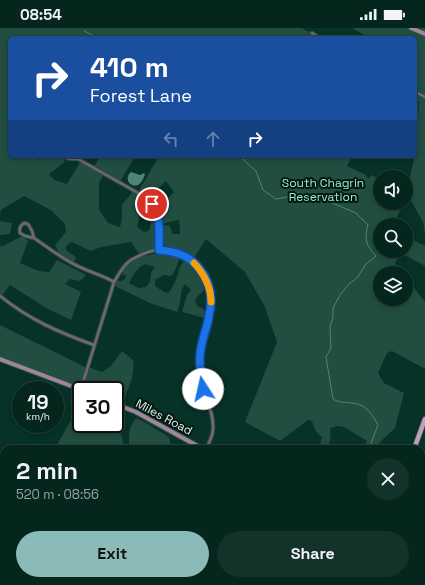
<!DOCTYPE html>
<meta charset="utf-8">
<style>
:root{--surface:#05261d;--page:#13322a;--text:#f1f3f6;--muted:#97a5a4;--line:#26433b;--accent:#8bbbb9}
body{margin:0;font-family:"Space Grotesk",sans-serif;background:var(--page);color:var(--text);height:100vh;display:flex;flex-direction:column;font-size:15px;white-space:nowrap}
*{box-sizing:border-box;margin:0}
p{font-size:13px;color:var(--muted)}
.icon{flex:none;width:22px;height:22px;fill:none;stroke:currentColor;stroke-width:2;stroke-linecap:round;stroke-linejoin:round}
.map{position:relative;flex:1;overflow:hidden}
.drawer{position:absolute;left:0px;top:417px;width:425px;height:140px;display:flex;flex-direction:column;background:var(--surface);border-radius:12px 12px 0 0;box-shadow:0 2px 6px #0003,0 0 0 1px var(--line)}
.drawer>*{flex:none}
.guide{position:absolute;left:8px;top:8px;width:409px;height:122px;border-radius:6px;box-shadow:0 2px 6px #0003,0 0 0 1px var(--line);background:#1a4fa0;color:#fff;overflow:hidden}
.tools{position:absolute;left:373px;top:142px;display:grid;gap:8px}
.tools a{display:grid;place-items:center;width:40px;height:40px;border-radius:50%;background:var(--surface);box-shadow:0 2px 6px #0003,0 0 0 1px var(--line);font-size:20px}
.speed{position:absolute;left:12px;top:353px;display:flex;gap:8px;font-size:20px;font-weight:700;text-align:center}
.speed>*{display:grid;place-content:center;width:52px;height:52px;border-radius:50%;background:var(--surface);box-shadow:0 2px 6px #0003,0 0 0 1px var(--line);line-height:1}
.speed small{font-size:10px;font-weight:400}
.speed .limit{border:2px solid #111;border-radius:6px;background:#fff;color:#111}
.pin{position:absolute;display:grid;place-items:center;width:34px;height:34px;color:#fff;margin:-17px;border:2px solid #fff;border-radius:50%;box-shadow:0 1px 4px #0007}
.me{position:absolute;width:44px;margin:-22px;rotate:350deg;stroke-linejoin:round;filter:drop-shadow(0 0 3px #0008)}
.turn{display:flex;align-items:center;gap:14px;height:84px;padding:0 16px;font-size:18px}
.turn .icon{width:52px;height:52px;stroke-width:2.5}
.turn b{display:block;font-size:28px;line-height:34px}
.lanes{display:flex;align-items:center;height:38px;padding:0 16px;background:#0003;justify-content:center;gap:20px;direction:ltr}
.lanes .off{opacity:.35}
.round{display:grid;place-items:center;flex:none;width:42px;height:42px;border-radius:21px;background:var(--page)}
.headline{display:flex;align-items:center;justify-content:space-between;height:68px;padding:0 16px}
h1{font-size:24px;font-weight:800;line-height:30px}
.cta{display:flex;gap:8px;margin-top:auto;padding:8px 16px}
.cta a{flex:1;height:46px;border-radius:24px;background:var(--accent);color:#111;font-size:16px;font-weight:800;line-height:46px;text-align:center}
.cta a+a{background:var(--page);color:var(--text)}
.status{display:flex;justify-content:space-between;align-items:center;height:28px;padding:0 20px;background:var(--surface);direction:ltr}
.status svg{height:11px;fill:currentColor}
.map>svg:first-child{display:block}
.green{fill:#214e41;fill-rule:evenodd}
.water{fill:#4e8574}
.lines{fill:none;stroke-linecap:round;stroke-linejoin:round}
.stream{stroke:#4e8574;stroke-width:1}
.street-casing{stroke:#295046;stroke-width:4.5}
.secondary-casing{stroke:#295046;stroke-width:6}
.primary-casing{stroke:#295046;stroke-width:6}
.street{stroke:#766572;stroke-width:2.5}
.secondary{stroke:#a1869b;stroke-width:4}
.primary{stroke:#c2a0ba;stroke-width:4.5}
.route-casing{stroke:#114b97;stroke-width:10}
.route{stroke:#1a73e8;stroke-width:7}
.slow{stroke:#f59e0b;stroke-width:7}
.labels{text-anchor:middle;dominant-baseline:central;stroke-width:4;stroke-linejoin:round;paint-order:stroke}
.park-label{font-size:12px;fill:#94ecd1;stroke:#061611}
.street-label{font-size:12px;fill:#dbf0e9;stroke:#061611}
</style>
<div class="status"><b>08:54</b><svg viewBox="0 0 49 12"><path d="M0 12V9h3v3zM5 12V6h3v6zM10 12V3h3v9zM15 12V0h3v12zM26 1h20v11H26zM47 4h2v5h-2z"/></svg></div>
<div class="map">
<svg width="425" height="557" viewBox="0 0 425 557">
<rect width="100%" height="100%" fill="#073227"/>
<path class="green" d="M0,0H302L320,10H10V128H38L39,132L50,128H62L65,134L49,146L54,152L67,156L81,133L94,139L100,128H135L120,154L104,146L99,155V182L108,195L120,199L122,191V177L133,163L149,175L140,186L137,199L144,204L149,203L151,195L146,186L156,182L159,198L169,197L173,206H180L179,192L161,196L158,181L174,164L166,153L147,170L138,164L158,130V128H352L347,138L366,147L368,151L372,147L380,152V175H404L393,196L394,197H380V223H406V207L409,210L425,218V238L401,225L395,235L403,245H380V271H406V249L425,274V341L392,323L387,325L378,345L384,355L404,365L395,400L379,415L387,421H363V420L367,413L344,399L338,398L330,400C331,408 331,415 326,421H315L320,416L322,409C316,405 314,400 312,393L308,392L280,413L245,394L277,314L265,279L245,244L206,211L192,233L187,229L159,222L140,227L131,214L101,219L91,223L72,214L66,218V222L76,229L74,234C64,230 60,228 55,217L66,204L65,196L51,182L24,168L1,182L0,186Z
M352,0H425V206L423,194L408,167L406,171V163H407L416,122L419,74L415,71V10H369Z
M0,193L12,195L10,206L0,207Z
M22,208L28,213L20,235L39,243L49,244L57,232L86,247L80,253L70,251L65,256L81,264L71,292L46,280L10,257L1,269L0,268V217L1,219Z
M159,225L180,229C177,236 176,243 171,248L164,247L155,252V258L164,264L168,265C171,262 173,258 175,254C179,246 178,237 186,232L197,242L202,250L204,262L195,271L197,278L201,279L207,285L205,290L182,284L187,267L191,262L185,256L182,261L180,275L177,284L162,279L152,276L117,259L115,257L116,253H121L125,251L126,247H122L124,240L139,229ZM145,236L155,239L151,245L150,254L146,259L139,260L129,255C133,247 137,240 145,236Z
M0,297L85,339L86,342L88,339L102,344L111,338L122,323L134,333L132,351L123,374L116,376L115,379V362H82L0,331Z
M81,374V396H108L107,401L116,399L122,409L124,419L129,417C129,404 128,401 136,390L144,394L169,409L171,418L167,421H150L143,418L140,421H55Z
M421,434L425,435V466L421,464Z
M0,487L4,489V553H39L34,557H0Z
M421,542L425,545V557H404L406,553H421Z"/>
<path class="water" d="M131,144L140,147L144,145L145,146C144,149 142,155 138,157C131,160 123,151 131,144Z"/>
<g class="lines">
<path class="stream" d="M84,3L98,10
M239,128L256,143L263,162L276,171L287,169L295,164L330,174L356,185L368,197C364,211 366,218 376,228L365,237L358,249L349,256L340,267L333,280V289L330,299L331,320L326,329L333,371C339,375 345,374 352,375C366,376 372,386 378,397L370,418L375,421
M421,447L425,451"/>
<g class="street-casing">
<path id="street" d="M312,5L320,10
M415,64L425,69
M64,128C67,132 73,131 78,131L77,128
M78,131L147,170C161,186 159,201 159,222
M24,195L28,196L32,203L34,210L25,208L20,205C19,200 20,198 24,195Z
M34,210C50,221 65,233 82,240C93,245 104,248 114,254
M0,268C30,292 58,304 94,317
M81,361L114,254C119,246 123,237 131,232C138,228 151,222 159,222C162,221 165,223 168,223C189,227 203,238 209,259C217,285 199,310 200,336C200,345 201,354 204,363C208,375 214,388 213,401C213,408 209,415 206,421
M99,557L101,553"/>
</g>
<g class="secondary-casing">
<path id="secondary" d="M411,0L425,6
M0,331L82,362
M115,376L136,384L203,421
M421,542L425,545"/>
</g>
<g class="primary-casing">
<path id="primary" d="M414,421L425,391
M357,557L360,553"/>
</g>
<use href="#street" class="street"/>
<use href="#secondary" class="secondary"/>
<use href="#primary" class="primary"/>
</g>
<g class="lines">
<g class="route-casing">
<path id="route" d="M152,176C161,191 159,204 159,222C168,223 178,224 186,229C192,232 196,236 200,241C211,255 213,271 209,288C207,301 201,313 200,327C199,339 201,349 203,361"/>
</g>
<use href="#route" class="route"/>
<path class="slow" d="M194,235C204,246 211,258 211,274"/>
</g>
<g class="labels">
<g class="park-label">
<text x="323" y="155">South Chagrin<tspan x="323" dy="14">Reservation</tspan></text>
</g>
<g class="street-label">
<text transform="translate(164 389) rotate(28)">Miles Road</text>
</g>
</g>
</svg>
<div class="tools">
<a><svg class="icon" aria-label="sound" viewBox="0 0 24 24"><path d="M4 9h4l5-4v14l-5-4H4zM17 9q2 3 0 6"/></svg></a>
<a><svg class="icon" aria-label="search" viewBox="0 0 24 24"><circle cx="10" cy="10" r="6"/><path d="M15 15l6 6"/></svg></a>
<a><svg class="icon" aria-label="layers" viewBox="0 0 24 24"><path d="M12 4l9 5-9 5-9-5zM3 14l9 5 9-5"/></svg></a>
</div>
<div class="speed"><div>19<small>km/h</small></div><div class="limit">30</div></div>
<div class="pin" style="left:152px;top:176px;background:#d93025"><svg class="icon" aria-label="arrive" viewBox="0 0 24 24"><path d="M6 21V4h12l-3 4 3 4H6"/></svg></div>
<svg class="me" style="left:203px;top:361px" viewBox="-20 -20 40 40"><circle r="19" fill="#fff"/><path d="M0-13L10 11 0 6-10 11z" fill="#1a73e8"/></svg>
<div class="guide">
<div class="turn"><svg class="icon" aria-label="right" viewBox="0 0 24 24"><path d="M7 20v-9h11M14 6l5 5-5 5"/></svg><div><b>410 m</b>Forest Lane</div></div>
<div class="lanes"><svg class="icon off" aria-label="left" viewBox="0 0 24 24"><path d="M17 20v-9H6M10 6l-5 5 5 5"/></svg><svg class="icon off" aria-label="ahead" viewBox="0 0 24 24"><path d="M12 20V5M6 11l6-6 6 6"/></svg><svg class="icon" aria-label="right" viewBox="0 0 24 24"><path d="M7 20v-9h11M14 6l5 5-5 5"/></svg></div>
</div>
<section class="drawer">
<div class="headline"><div><h1>2 min</h1><p>520 m · 08:56</p></div><a class="round"><svg class="icon" aria-label="close" viewBox="0 0 24 24"><path d="M6 6l12 12M18 6L6 18"/></svg></a></div>
<div class="cta"><a>Exit</a><a>Share</a></div>
</section>
</div>
